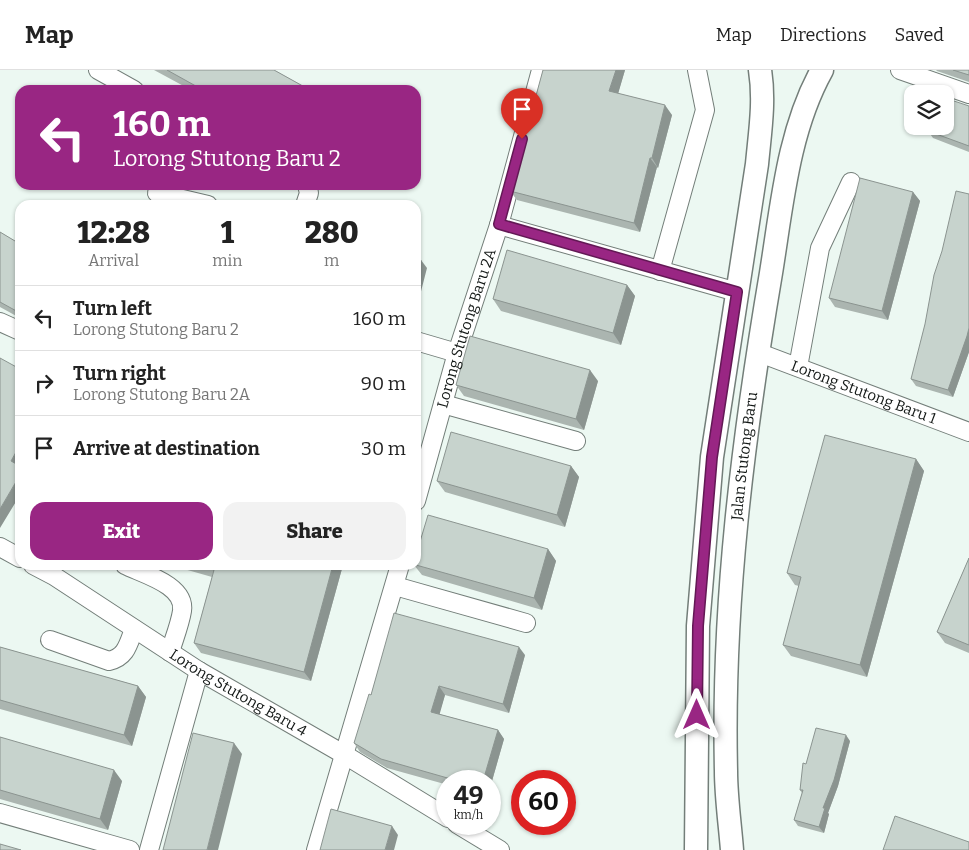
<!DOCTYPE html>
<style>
:root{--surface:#fff;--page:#f2f2f2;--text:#222;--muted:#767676;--line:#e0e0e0;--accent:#992683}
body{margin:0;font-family:Bitter,serif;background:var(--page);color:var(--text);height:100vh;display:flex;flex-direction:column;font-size:19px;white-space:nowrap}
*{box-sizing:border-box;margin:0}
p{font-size:16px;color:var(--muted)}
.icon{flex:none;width:28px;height:28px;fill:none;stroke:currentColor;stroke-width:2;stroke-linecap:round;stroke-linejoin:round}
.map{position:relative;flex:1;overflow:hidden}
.sheet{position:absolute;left:15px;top:130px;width:406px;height:370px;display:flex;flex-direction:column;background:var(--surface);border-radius:15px;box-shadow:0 1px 4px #0004}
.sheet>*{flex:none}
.hud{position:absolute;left:15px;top:15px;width:406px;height:105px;border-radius:15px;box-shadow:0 1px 4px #0004;background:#992683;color:#fff;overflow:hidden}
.controls{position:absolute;left:904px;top:15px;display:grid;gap:10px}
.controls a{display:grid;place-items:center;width:50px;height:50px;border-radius:10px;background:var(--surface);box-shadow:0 1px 4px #0004;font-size:25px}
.speed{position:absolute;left:436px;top:700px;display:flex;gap:10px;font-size:25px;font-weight:700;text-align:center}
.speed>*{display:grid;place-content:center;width:65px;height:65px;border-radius:50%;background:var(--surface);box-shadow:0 1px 4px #0004;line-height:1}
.speed small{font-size:12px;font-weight:400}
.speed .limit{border:8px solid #d22;background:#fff;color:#111}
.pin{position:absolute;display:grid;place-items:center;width:42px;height:42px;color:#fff;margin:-51px -21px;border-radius:50% 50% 50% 0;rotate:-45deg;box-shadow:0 0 5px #0007}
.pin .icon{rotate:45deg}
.me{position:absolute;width:55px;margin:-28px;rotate:0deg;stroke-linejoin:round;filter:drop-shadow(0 0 4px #0008)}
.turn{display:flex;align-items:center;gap:18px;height:105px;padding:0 15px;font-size:22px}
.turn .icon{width:65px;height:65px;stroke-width:2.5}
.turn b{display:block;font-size:35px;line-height:42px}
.eta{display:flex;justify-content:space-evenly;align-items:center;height:85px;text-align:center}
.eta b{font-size:30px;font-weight:800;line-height:35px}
.button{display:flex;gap:10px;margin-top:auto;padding:10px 15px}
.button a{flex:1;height:58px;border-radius:15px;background:var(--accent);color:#fff;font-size:20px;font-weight:800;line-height:58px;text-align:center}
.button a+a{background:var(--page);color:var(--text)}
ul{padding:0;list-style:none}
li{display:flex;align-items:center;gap:15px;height:65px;padding:0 15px;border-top:1px solid var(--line)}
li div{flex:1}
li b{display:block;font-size:19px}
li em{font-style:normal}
header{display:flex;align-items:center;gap:30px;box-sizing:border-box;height:70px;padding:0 25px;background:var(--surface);border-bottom:1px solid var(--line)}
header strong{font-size:24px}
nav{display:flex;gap:28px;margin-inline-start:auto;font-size:18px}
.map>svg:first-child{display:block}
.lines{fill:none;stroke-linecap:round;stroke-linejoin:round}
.minor-casing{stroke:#737e79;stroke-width:20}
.major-casing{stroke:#737e79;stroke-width:25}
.minor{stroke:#fff;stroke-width:18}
.major{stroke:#fff;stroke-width:22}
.wall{fill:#abb5b0}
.shaded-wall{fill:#8b9490}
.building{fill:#c7d3cd;stroke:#8b9490}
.route-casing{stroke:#631955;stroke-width:12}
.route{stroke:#992683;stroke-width:9}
.labels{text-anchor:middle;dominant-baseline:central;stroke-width:4;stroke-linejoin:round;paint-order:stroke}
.street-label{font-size:15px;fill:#121715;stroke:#ecf8f2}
</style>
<header>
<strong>Map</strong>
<nav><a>Map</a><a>Directions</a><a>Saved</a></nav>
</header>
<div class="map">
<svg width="969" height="780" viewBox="0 0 969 780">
<rect width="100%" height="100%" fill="#ecf8f2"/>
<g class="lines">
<g class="minor-casing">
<g id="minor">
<path d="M98,0L134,20"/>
<path d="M900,0L969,24"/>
<path d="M157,123L208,135"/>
<path d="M305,135L309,123L307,115"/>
<path d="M499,155L737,222"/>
<path d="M660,201L705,40L697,0"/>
<path d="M0,252L20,261"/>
<path d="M416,271L457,283"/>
<path id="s1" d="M757,282L969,362"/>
<path d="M798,297L820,178L851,112"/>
<path d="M443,334L576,371"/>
<path id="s2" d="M416,431L457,283L499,155L541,0"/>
<path d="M0,477L20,488"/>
<path id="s3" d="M33,495L54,506L199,601L345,685L448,748"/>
<path d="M125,495C143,504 186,515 182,541C180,554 174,569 170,582"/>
<path d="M395,516L526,553"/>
<path d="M50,570L109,591C126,587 128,575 134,559"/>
<path d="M0,743L130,780"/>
<path d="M457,754L500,780"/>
<path d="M149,780L199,601"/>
<path d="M316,780L400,495"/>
</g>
</g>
<g class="major-casing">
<g id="major">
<path d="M696,780L698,556L712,387L757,94C760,62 765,31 760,0"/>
<path id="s4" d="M732,780C730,754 726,727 726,701C722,533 743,368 771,203C782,135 788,61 822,0"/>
</g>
</g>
<use href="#minor" class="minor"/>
<use href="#major" class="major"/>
</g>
<path class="wall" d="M154,0H274L310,20H191Z
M543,0H625L618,23L672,45L658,98L657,97L640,162L517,130L510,121Z
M936,0H969V12L937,1Z
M969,36V82L933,68L928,61Z
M913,122L920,131L888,250L835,237L829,228Z
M969,124V282L953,327L916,316L911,309Z
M0,162L20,174V248L0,237Z
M627,215L635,226L621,275L501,241L493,229Z
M598,311L584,360L464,326L456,315Z
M916,389L924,401L867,607L791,586L783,575L799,516L795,515L787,503Z
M571,396L579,407L565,457L445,422L437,411Z
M548,479L556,491L542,540L422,505L414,495Z
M969,488V583L945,573L937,562Z
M170,495H343L311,611L201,583L194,573L212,507Z
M0,577L138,616L146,627L132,676L0,639Z
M525,585L509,643L445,625L439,644L498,660L504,669L490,718V711H448V715L387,698L360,682L354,673L371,625Z
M0,667L122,711L108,760L0,729Z
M850,671L838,716L828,743L829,744L824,763L798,756L794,750L802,723L800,720L806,694Z"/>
<path class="shaded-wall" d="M616,0H625L616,31L609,21Z
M665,35L672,45L658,98L652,88Z
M650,88L657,97L640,162L634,153Z
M913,122L920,131L888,250L882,241Z
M421,190L427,198L416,241V208Z
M627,215L635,226L621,275L613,263Z
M969,258V282L953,327L948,320Z
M590,300L598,311L584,360L576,349Z
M20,375V394L17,399L11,391Z
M916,389L924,401L867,607L860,595Z
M571,396L579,407L565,457L557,445Z
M20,405V425L0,458V439Z
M548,479L556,491L542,540L534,528Z
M333,495H343L311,611L304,602Z
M519,577L525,585L509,643L503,634Z
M138,616L146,627L132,676L124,665Z
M439,616L445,625L438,650L431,642Z
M498,660L504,669L490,718V711H483Z
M846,665L850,671L838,716L828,743L829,744L824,763L819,757L823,738Z
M234,673L242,684L218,780H207Z
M114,700L122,711L108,760L100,749Z
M392,756L398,765L394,780H385Z"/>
<path class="building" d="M167,0H274L310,20H203Z
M543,0H616L609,21L665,35L652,88H650L634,153L510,121Z
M953,0H969V5Z
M945,28L969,36V76L928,61L930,56H945Z
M860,108L913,122L882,241L829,228Z
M956,121L969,124V258L967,266L948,320L911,309L925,254L934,205L942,181Z
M0,162L20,174V243L0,232Z
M507,180L627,215L613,263L493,229Z
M416,189L421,190L416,208Z
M470,266L590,300L576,349L456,315Z
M0,288L20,299V375L11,391L20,396V405L0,439Z
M451,362L571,396L557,445L437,411Z
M825,365L916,389L860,595L783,575L801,507L787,503Z
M428,445L548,479L534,528L416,495V485Z
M969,488V575L937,562Z
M197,495H333L304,602L194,573L214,500Z
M394,543L519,577L503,634L439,616L431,642L498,660L483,711H458L381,689L354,673L369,624L371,625Z
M0,577L138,616L124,665L0,630Z
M816,658L846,665L834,710L823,738H825L819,757L794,750L803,720H800L803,693L806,694Z
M193,663L234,673L207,780H163Z
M0,667L114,700L100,749L0,720Z
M331,739L392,756L385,780H320Z
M895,746L969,772V780H883Z
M0,774L21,780H0Z"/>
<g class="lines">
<g class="route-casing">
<path id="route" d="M522,69L499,154L737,222L712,387L698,556L697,645"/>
</g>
<use href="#route" class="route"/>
</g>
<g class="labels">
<g class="street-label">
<text stroke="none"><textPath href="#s2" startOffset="180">Lorong Stutong Baru 2A</textPath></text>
<text stroke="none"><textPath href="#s1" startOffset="114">Lorong Stutong Baru 1</textPath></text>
<text stroke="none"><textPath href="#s4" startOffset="395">Jalan Stutong Baru</textPath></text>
<text stroke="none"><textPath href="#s3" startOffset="242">Lorong Stutong Baru 4</textPath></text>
</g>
</g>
</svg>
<div class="controls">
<a><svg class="icon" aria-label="layers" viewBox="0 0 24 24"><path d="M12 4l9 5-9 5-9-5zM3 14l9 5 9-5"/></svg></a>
</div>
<div class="speed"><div>49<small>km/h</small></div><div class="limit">60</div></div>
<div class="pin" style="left:522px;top:69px;background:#d93025"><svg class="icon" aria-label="arrive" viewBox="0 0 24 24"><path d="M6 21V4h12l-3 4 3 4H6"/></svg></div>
<svg class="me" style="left:697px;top:645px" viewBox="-20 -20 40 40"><path d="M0-17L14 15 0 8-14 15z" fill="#992683" stroke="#fff" stroke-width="4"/></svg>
<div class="hud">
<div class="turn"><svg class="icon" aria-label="left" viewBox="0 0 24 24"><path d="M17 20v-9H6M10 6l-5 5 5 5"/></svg><div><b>160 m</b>Lorong Stutong Baru 2</div></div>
</div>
<section class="sheet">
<div class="eta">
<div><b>12:28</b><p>Arrival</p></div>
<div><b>1</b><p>min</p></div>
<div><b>280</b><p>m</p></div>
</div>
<ul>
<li><svg class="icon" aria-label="left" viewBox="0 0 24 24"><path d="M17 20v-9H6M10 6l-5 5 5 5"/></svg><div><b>Turn left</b><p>Lorong Stutong Baru 2</p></div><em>160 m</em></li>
<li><svg class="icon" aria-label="right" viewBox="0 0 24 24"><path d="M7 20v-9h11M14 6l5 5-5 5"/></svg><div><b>Turn right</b><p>Lorong Stutong Baru 2A</p></div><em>90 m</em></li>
<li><svg class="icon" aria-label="arrive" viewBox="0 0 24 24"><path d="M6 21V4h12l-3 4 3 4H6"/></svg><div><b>Arrive at destination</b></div><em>30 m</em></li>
</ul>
<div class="button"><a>Exit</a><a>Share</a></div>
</section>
</div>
